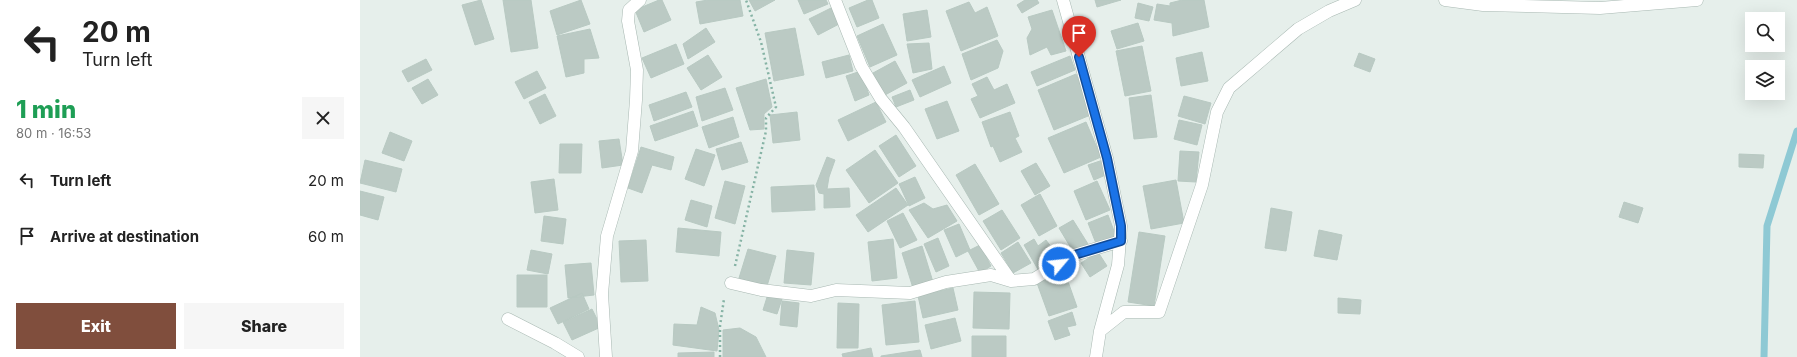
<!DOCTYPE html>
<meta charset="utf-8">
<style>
:root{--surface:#fff;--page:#f6f6f6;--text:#222;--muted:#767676;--accent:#804e3d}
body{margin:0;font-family:Inter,sans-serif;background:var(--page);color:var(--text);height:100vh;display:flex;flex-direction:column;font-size:15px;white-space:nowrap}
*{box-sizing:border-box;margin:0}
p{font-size:13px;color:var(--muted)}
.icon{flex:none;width:22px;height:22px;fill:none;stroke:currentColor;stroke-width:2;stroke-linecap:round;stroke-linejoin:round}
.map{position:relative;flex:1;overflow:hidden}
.panel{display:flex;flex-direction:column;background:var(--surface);width:360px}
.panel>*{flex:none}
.top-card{background:#fff;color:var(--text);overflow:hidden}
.controls{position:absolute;left:1385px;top:12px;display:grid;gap:8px}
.controls a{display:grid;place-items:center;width:40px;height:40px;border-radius:0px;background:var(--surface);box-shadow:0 4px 16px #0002;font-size:20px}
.pin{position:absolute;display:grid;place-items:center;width:34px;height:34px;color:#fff;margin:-41px -17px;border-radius:50% 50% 50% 0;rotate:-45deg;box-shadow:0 0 4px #0007}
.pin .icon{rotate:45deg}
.me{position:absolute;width:44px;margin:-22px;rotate:62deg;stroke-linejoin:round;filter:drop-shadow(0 0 3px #0008)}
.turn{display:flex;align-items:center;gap:14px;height:84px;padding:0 16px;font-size:18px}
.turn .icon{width:52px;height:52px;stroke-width:2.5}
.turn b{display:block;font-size:28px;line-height:34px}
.round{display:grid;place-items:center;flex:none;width:42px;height:42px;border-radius:0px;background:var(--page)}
.headline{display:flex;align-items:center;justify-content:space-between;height:68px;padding:0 16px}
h1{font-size:24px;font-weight:800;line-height:30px;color:#1e9e55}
.button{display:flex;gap:8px;margin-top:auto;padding:8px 16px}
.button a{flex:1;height:46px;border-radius:0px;background:var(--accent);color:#fff;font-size:16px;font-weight:800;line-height:46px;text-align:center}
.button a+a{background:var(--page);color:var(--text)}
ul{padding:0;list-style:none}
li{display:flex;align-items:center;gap:12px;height:56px;padding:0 16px}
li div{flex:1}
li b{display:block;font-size:15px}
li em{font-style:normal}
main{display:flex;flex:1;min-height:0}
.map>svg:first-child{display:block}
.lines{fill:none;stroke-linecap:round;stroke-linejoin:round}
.stream{stroke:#8ec9d4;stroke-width:7}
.building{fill:#bbcac4;stroke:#b8c9c2}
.minor-casing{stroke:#a8b8b2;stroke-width:13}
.path{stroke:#86b3a5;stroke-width:2.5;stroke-dasharray:2 3;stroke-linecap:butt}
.minor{stroke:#fff;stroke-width:12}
.route-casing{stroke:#114b97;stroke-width:10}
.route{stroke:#1a73e8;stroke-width:7}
</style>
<main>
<section class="panel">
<div class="top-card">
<div class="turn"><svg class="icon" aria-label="left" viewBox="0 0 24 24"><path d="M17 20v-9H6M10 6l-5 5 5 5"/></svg><div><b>20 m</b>Turn left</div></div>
</div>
<div class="headline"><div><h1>1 min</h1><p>80 m · 16:53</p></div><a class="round"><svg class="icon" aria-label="close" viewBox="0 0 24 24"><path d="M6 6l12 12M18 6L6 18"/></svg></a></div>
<ul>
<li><svg class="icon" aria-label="left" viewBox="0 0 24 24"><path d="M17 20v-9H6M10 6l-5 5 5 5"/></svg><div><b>Turn left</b></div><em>20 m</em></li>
<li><svg class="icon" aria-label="arrive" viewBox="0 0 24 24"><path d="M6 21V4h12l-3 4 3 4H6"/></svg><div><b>Arrive at destination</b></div><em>60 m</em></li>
</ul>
<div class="button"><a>Exit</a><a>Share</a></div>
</section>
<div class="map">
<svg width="1437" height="357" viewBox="0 0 1437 357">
<rect width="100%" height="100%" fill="#e6efeb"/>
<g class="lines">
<path class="stream" d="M1404,357L1407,226L1437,131"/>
</g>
<path class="building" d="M121,0L134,39L115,45L102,5Z
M143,0H171L178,48L151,52Z
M221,0L230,24L197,35L190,11Z
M299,0H302L311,20L284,32L275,10Z
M348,0H380L383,16L340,24L336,2Z
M389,0H415L395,11Z
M438,0H466L468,4L444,14Z
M508,0H512L519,18L497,27L489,8Z
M665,0H677L679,3L662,13L657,5Z
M735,0H761L737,7Z
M822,0H844L849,27L813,36L812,23L794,20L797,4L810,6V3Z
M609,2L615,13L627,7L638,36L601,51L586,11Z
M778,3L793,7L789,21L775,18Z
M473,7L481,23L458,35L449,19Z
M567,10L571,37L547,41L543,14Z
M692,10L706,51L691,55L687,47L670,55L667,38L672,29L668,17Z
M778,23L784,41L757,49L751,31Z
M523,24L537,55L510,67L497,36Z
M346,28L355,42L328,59L323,44Z
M435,28L444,75L414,81L405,33Z
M230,29L239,58L224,59V73L206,77L197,36Z
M637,40L643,51L638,68L611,80L602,54Z
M569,43L572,69L553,73L547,44Z
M316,44L324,64L291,78L282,58Z
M782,46L791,91L765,96L756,51Z
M842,52L848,81L821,86L816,58Z
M999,53L1015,59L1010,72L994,66Z
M348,55L362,77L341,90L327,68Z
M489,55L493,71L466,78L462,62Z
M710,56L715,70L677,86L671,72Z
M66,59L72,70L48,82L42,71Z
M535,61L547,83L525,95L513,73Z
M584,66L591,83L560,97L552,80Z
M177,71L186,88L164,99L155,82Z
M501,71L509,95L495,101L486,76Z
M716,74L733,114L694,130L678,90Z
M627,77L634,90L647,84L655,103L620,118L611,99L618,96L612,84Z
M68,79L78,95L62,104L52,88Z
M406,79L412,107L404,114V129L390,130L376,88Z
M365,88L373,110L342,121L336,97Z
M550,90L554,100L536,107L532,97Z
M326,92L332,107L294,121L289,105Z
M185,94L196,116L180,124L169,102Z
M791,95L797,137L774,139L769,98Z
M824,96L851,103L845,124L818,116Z
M587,101L599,131L577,139L565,109Z
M516,102L526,122L488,141L478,120Z
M333,111L338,126L295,141L290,126Z
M437,112L440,140L413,143L410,115Z
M650,112L659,136L655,138L662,152L640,162L633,146L631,147L622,122Z
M373,117L379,137L349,148L342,127Z
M819,120L842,125L837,145L814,139Z
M726,122L741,157L704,173L688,138Z
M30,132L52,141L44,161L22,153Z
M536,135L556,166L539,177L519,146Z
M259,139L263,165L242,168L239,141Z
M381,142L388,162L362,170L356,149Z
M200,144H222L221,173H199Z
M281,147L314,157L311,170L292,165L282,193L268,188Z
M336,149L355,155L344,186L325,179Z
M515,150L538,183L509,203L486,170Z
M820,151L839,152L836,182L818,181Z
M1379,154L1404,155L1403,168L1379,167Z
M467,157L475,160L469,177L467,189L489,188L490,207L464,208V194L459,193L456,185Z
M5,160L42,169L36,192L0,183Z
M743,160L748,174L734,180L728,165Z
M676,163L690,186L675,195L661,171Z
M615,164L639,204L619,215L596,175Z
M555,177L565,198L549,206L539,184Z
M194,179L198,210L175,213L171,182Z
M816,180L824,223L791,229L783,186Z
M365,181L385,186L375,224L355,218Z
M737,181L750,210L726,220L714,191Z
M454,185L455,210L412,212L411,187Z
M536,188L548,205L508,232L496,215Z
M0,191L24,197L18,220L0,215Z
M680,194L697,226L679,236L661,205Z
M331,200L352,206L347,227L325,220Z
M1264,202L1283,208L1278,223L1259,217Z
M564,203L573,209L587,205L597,221L568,238L549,210Z
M911,208L932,212L926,251L905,248Z
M642,210L660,238L641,250L623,221Z
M543,213L557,240L540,248L527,221Z
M748,215L757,239L737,246L728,223Z
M184,216L206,219L203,244L181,241Z
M713,220L728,244L714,253L699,228Z
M599,224L610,250L596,257L584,230Z
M318,228L361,232L359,256L316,252Z
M959,230L982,235L977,260L954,256Z
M779,232L805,236L794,306L768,302Z
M578,238L589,266L576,272L564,244Z
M533,239L537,278L512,281L508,242Z
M674,239L678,246L686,240L694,251L685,257L690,267L680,273L664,245Z
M286,240L288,281L261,282L259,241Z
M658,242L671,263L653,273L641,253Z
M620,245L631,266L620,273L608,251Z
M562,246L573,282L553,288L542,253Z
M388,249L416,256L407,286L379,278Z
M171,250L192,254L188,274L167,270Z
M427,250L454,253L451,285L424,283Z
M738,252L747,266L730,277L721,263Z
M231,263L234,295L208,298L205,265Z
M705,273L717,307L689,316L677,283Z
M157,275H187V307H157Z
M593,288L598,310L563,318L558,296Z
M614,292L650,293L649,329L613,328Z
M222,293L229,309L198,324L190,308Z
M408,294L422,299L417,314L403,310Z
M978,298L1001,300L1000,314L978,313Z
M422,301L439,303L437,327L420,325Z
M555,301L559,342L526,345L522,305Z
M478,303L499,304L498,348H477Z
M341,307L355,313L359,330L357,351L313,345L314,324L337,325Z
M232,309L241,327L212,340L203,322Z
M712,312L716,325L707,327L710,335L695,340L688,321Z
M595,318L601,341L571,349L565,325Z
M380,328L396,337L406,357H363V330Z
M612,336H646V357H612Z
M511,348L513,357H483L482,354Z
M560,350L562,357H521V356Z
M354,352V357H318V353Z"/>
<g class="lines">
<g class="minor-casing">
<path id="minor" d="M475,0L501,66L521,99L544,127L651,281
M703,0L747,158L761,226L758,265L740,331L736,357
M1085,0L1123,5L1240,8L1337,0
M371,283L401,290L451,296L476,290L550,293L586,282L631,275L651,281L674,279L711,256L761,241
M148,319L195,343L218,357
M740,331L764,312H799L842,185L857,112L869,88L938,29L969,11L995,0
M246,357L242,294L247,236L272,151L276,100L277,70L268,21L269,10L280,0"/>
</g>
<path class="path" d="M375,266L406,131V118L416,107L401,42L386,0
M360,357V326L364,299"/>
<use href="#minor" class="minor"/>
</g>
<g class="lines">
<g class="route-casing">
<path id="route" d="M699,264L711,256L761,241V226L747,158L719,57"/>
</g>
<use href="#route" class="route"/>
</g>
</svg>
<div class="controls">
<a><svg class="icon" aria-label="search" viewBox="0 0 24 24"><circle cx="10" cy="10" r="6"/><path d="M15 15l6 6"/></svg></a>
<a><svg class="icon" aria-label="layers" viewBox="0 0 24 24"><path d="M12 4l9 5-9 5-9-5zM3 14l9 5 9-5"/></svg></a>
</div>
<div class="pin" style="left:719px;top:57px;background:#d93025"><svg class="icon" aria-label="arrive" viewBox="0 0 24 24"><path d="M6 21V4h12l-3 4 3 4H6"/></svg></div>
<svg class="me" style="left:699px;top:264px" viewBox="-20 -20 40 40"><circle r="17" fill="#1a73e8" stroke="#fff" stroke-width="3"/><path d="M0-11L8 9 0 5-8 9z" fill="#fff"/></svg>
</div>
</main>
